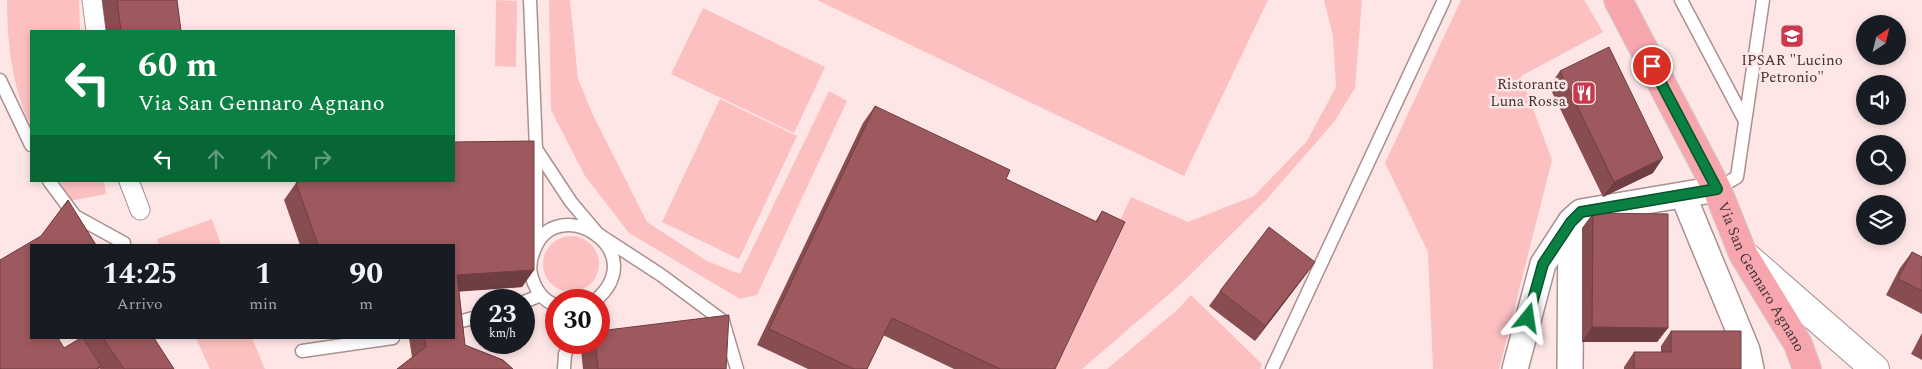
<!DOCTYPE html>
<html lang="it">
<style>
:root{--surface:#171b24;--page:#20242c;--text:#f1f3f6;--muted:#9ea1a6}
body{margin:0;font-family:Spectral,serif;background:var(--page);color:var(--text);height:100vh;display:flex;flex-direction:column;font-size:19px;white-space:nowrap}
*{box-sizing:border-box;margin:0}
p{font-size:16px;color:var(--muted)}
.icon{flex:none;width:28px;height:28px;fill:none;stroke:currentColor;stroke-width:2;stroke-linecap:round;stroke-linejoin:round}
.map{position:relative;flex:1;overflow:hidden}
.details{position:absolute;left:30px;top:244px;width:425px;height:95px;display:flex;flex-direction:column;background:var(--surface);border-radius:0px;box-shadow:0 2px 8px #0003}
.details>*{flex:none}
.top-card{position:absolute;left:30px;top:30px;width:425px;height:152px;border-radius:0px;box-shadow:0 2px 8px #0003;background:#0b8043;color:#fff;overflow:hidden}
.needle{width:32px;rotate:35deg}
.controls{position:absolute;left:1856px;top:15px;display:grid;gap:10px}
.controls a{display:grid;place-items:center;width:50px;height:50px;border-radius:50%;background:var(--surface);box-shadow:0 2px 8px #0003;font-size:25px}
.speed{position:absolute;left:470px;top:289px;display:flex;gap:10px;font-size:25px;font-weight:700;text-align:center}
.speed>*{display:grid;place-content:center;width:65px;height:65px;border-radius:50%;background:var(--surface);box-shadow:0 2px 8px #0003;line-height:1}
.speed small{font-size:12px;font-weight:400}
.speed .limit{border:8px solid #d22;background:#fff;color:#111}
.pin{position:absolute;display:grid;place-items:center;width:42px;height:42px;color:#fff;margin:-21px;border:2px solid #fff;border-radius:50%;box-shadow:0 1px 5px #0007}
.me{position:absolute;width:55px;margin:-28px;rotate:15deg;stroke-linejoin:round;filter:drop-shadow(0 0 4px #0008)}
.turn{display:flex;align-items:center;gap:18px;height:105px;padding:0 25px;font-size:22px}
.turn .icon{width:65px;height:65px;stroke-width:2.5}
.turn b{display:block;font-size:35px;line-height:42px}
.lanes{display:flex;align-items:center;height:48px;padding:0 25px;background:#0003;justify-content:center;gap:25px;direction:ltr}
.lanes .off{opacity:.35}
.eta{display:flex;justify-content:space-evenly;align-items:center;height:85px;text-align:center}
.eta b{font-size:30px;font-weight:700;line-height:35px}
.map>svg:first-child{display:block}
.green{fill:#fcc0c1}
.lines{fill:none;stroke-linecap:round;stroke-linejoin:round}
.service-casing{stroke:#ab9090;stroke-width:15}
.pedestrian-casing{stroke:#ab9090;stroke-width:21}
.minor-casing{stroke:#ab9090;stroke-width:28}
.tertiary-casing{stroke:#ab9090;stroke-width:30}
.primary-casing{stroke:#d1cfcf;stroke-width:30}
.service{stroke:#fff;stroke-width:12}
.pedestrian{stroke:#fff;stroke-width:19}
.minor{stroke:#fff;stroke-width:25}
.tertiary{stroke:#fff;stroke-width:28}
.primary{stroke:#f8a6ad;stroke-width:28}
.wall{fill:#874d50}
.shaded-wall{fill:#6e3e41}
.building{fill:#9d595d;stroke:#6e3e41}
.route-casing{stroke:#07532c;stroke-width:12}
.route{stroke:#0b8043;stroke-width:9}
.labels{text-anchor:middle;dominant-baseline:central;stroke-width:5;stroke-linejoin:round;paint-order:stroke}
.poi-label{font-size:15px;fill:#413536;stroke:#fee6e6}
.street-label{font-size:15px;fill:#413536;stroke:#fee6e6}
</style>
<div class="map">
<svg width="1922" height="369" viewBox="0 0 1922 369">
<rect width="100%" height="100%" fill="#fee6e6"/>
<path class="green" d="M7,0H79L80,31H31V126C12,88 7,42 7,0Z
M496,0L517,1L516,67L495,66Z
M549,0H570L578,79L593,115L647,222L707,261L740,274L829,91L847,101L757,295L740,299L629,233L585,176L551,110Z
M817,0H1268L1184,176Z
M1324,0H1362L1355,88L1334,122L1267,199L1182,283L1082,369H1051L1131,197L1188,222L1254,196L1307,141L1336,87L1333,36Z
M1461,0H1584L1603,32L1521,76L1552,160L1499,369H1433L1428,252L1385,163Z
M703,8L825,67L794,133L671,74Z
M720,99L797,136L739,259L662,222Z
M60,181H104L106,194L70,201Z
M212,219L221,245H159L157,239Z
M543 264a28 28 0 1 1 56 0a28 28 0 1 1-56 0Z
M1191,295L1262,364L1260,369H1107L1177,310Z
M196,338H252L265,369H210Z"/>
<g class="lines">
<g class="service-casing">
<path id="service" d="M530,0L536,149V245
M1681,0L1745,121
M0,80L31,145
M536,149L571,202L598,234L661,275L723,321L737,369
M49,181L75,216L124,243
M1717,189L1737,177L1763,0
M524,302L541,295
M556,305C542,301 534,287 531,274C529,265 531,257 535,248C558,192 653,250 596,300
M454,323L481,316
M302,351L393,338
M564,369L565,354L571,342
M1272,369L1444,0"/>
</g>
<g class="pedestrian-casing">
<path id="pedestrian" d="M92,0L96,31
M129,181L140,210"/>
</g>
<g class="minor-casing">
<path id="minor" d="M1683,195L1747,350L1751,369
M1515,369L1543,264L1571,221
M1570,369L1571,221L1581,212L1717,189"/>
</g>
<g class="tertiary-casing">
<path id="tertiary" d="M1748,258L1875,369"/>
</g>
<g class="primary-casing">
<g id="primary">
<path id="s1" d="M1618,0L1717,189L1743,254L1798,344L1807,369"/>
</g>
</g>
<use href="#service" class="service"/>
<use href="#pedestrian" class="pedestrian"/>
<use href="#minor" class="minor"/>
<use href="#tertiary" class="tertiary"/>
<use href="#primary" class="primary"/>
</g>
<path class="wall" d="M102,0H177L181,31H106Z
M1560,71L1653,173L1603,197L1549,86Z
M875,106L1006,179L1095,222L1102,211L1055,369H954L883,335L867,369H808L757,345L863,123Z
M534,141V270L522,287L459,291L465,345L503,360L513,369H397L412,357L409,338H454V245H300L284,200L296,183L300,181H454V142Z
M68,200L96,245H31V338H58L64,348L80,338H154L174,369H100V368L99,369H0V260L41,236Z
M1593,213L1668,328L1657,342H1582V228Z
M1912,252L1922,257V314L1886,295L1900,268Z
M1315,262L1304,277L1255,341L1209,306L1220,291Z
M1671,331L1741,369H1624V367L1634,352H1661V346Z
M1922,333V360L1911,354Z
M586,342H599L726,369H583L581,350Z"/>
<path class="shaded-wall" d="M1663,158L1653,173L1603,197L1614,182Z
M1315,262L1304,277L1255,341L1265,326Z
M534,270L522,287L454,292L457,275Z
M1592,327L1668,328L1657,342H1582Z"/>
<path class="building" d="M117,0H177L181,31H121Z
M1609,47L1663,158L1614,182L1560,71Z
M875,106L1010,170L1006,179L1097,222L1102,211L1125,222L1055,369H1000L892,318L867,369H854L769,329Z
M534,141V270L457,275L465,345L503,360L513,369H397L426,347L424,338H454V245H318L296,183L300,181H454V142Z
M68,200L96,245H31V338H58L64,348L81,338H83L101,366L96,369H1L0,368V260L41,236Z
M1593,213L1668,214V328L1592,327Z
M1269,227L1315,262L1265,326L1220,291Z
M1912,252L1922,257V291L1898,279Z
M729,315L726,369H598L595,342H599V331Z
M1671,331H1741V369H1634V352H1671Z
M103,338H154L174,369H124Z"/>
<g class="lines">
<g class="route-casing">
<path id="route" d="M1528,318L1543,264L1571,222L1581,212L1717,189L1652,66"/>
</g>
<use href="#route" class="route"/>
</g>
<defs>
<g id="school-square" transform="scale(1.25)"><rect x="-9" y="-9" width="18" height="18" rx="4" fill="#c9394e" stroke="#fee6e6"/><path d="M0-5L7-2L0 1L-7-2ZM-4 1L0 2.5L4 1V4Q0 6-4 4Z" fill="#fff"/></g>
<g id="restaurant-square" transform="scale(1.25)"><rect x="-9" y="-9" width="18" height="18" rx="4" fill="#c9394e" stroke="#fee6e6"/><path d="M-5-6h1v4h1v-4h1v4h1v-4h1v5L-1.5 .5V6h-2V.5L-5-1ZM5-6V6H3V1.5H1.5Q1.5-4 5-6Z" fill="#fff"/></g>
</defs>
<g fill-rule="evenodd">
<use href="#school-square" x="1792" y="36"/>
<use href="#restaurant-square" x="1584" y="93"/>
</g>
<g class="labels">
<g class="poi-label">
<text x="1792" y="60">IPSAR "Lucino<tspan x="1792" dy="17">Petronio"</tspan></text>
<text x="1566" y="84" text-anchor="end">Ristorante<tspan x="1566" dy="17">Luna Rossa</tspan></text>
</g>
<g class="street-label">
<text stroke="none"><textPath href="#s1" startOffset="312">Via San Gennaro Agnano</textPath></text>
</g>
</g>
</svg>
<div class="controls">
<a><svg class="needle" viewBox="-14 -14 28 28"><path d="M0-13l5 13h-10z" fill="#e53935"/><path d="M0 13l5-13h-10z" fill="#9ea1a6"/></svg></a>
<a><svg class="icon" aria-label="sound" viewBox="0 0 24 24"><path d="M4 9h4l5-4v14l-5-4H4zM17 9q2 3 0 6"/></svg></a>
<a><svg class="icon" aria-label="search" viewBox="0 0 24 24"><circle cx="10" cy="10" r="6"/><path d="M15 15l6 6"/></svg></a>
<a><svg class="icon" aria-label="layers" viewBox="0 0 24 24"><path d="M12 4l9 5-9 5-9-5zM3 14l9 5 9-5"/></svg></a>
</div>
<div class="speed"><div>23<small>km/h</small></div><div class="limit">30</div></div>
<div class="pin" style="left:1652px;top:66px;background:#d93025"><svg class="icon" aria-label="arrive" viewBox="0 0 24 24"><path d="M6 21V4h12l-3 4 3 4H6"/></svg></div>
<svg class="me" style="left:1528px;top:318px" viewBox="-20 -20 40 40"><path d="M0-17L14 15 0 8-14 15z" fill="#0b8043" stroke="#fff" stroke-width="4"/></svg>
<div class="top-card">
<div class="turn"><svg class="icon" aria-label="left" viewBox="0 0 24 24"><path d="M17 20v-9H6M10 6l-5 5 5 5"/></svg><div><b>60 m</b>Via San Gennaro Agnano</div></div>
<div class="lanes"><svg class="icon" aria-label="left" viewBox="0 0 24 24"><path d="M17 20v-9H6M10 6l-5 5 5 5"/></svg><svg class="icon off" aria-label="ahead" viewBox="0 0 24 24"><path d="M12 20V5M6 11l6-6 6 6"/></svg><svg class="icon off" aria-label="ahead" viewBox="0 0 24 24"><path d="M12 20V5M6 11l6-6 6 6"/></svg><svg class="icon off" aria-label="right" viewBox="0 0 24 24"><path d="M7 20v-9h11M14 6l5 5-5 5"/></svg></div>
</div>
<section class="details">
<div class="eta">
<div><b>14:25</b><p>Arrivo</p></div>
<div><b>1</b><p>min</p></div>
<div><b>90</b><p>m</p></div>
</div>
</section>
</div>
